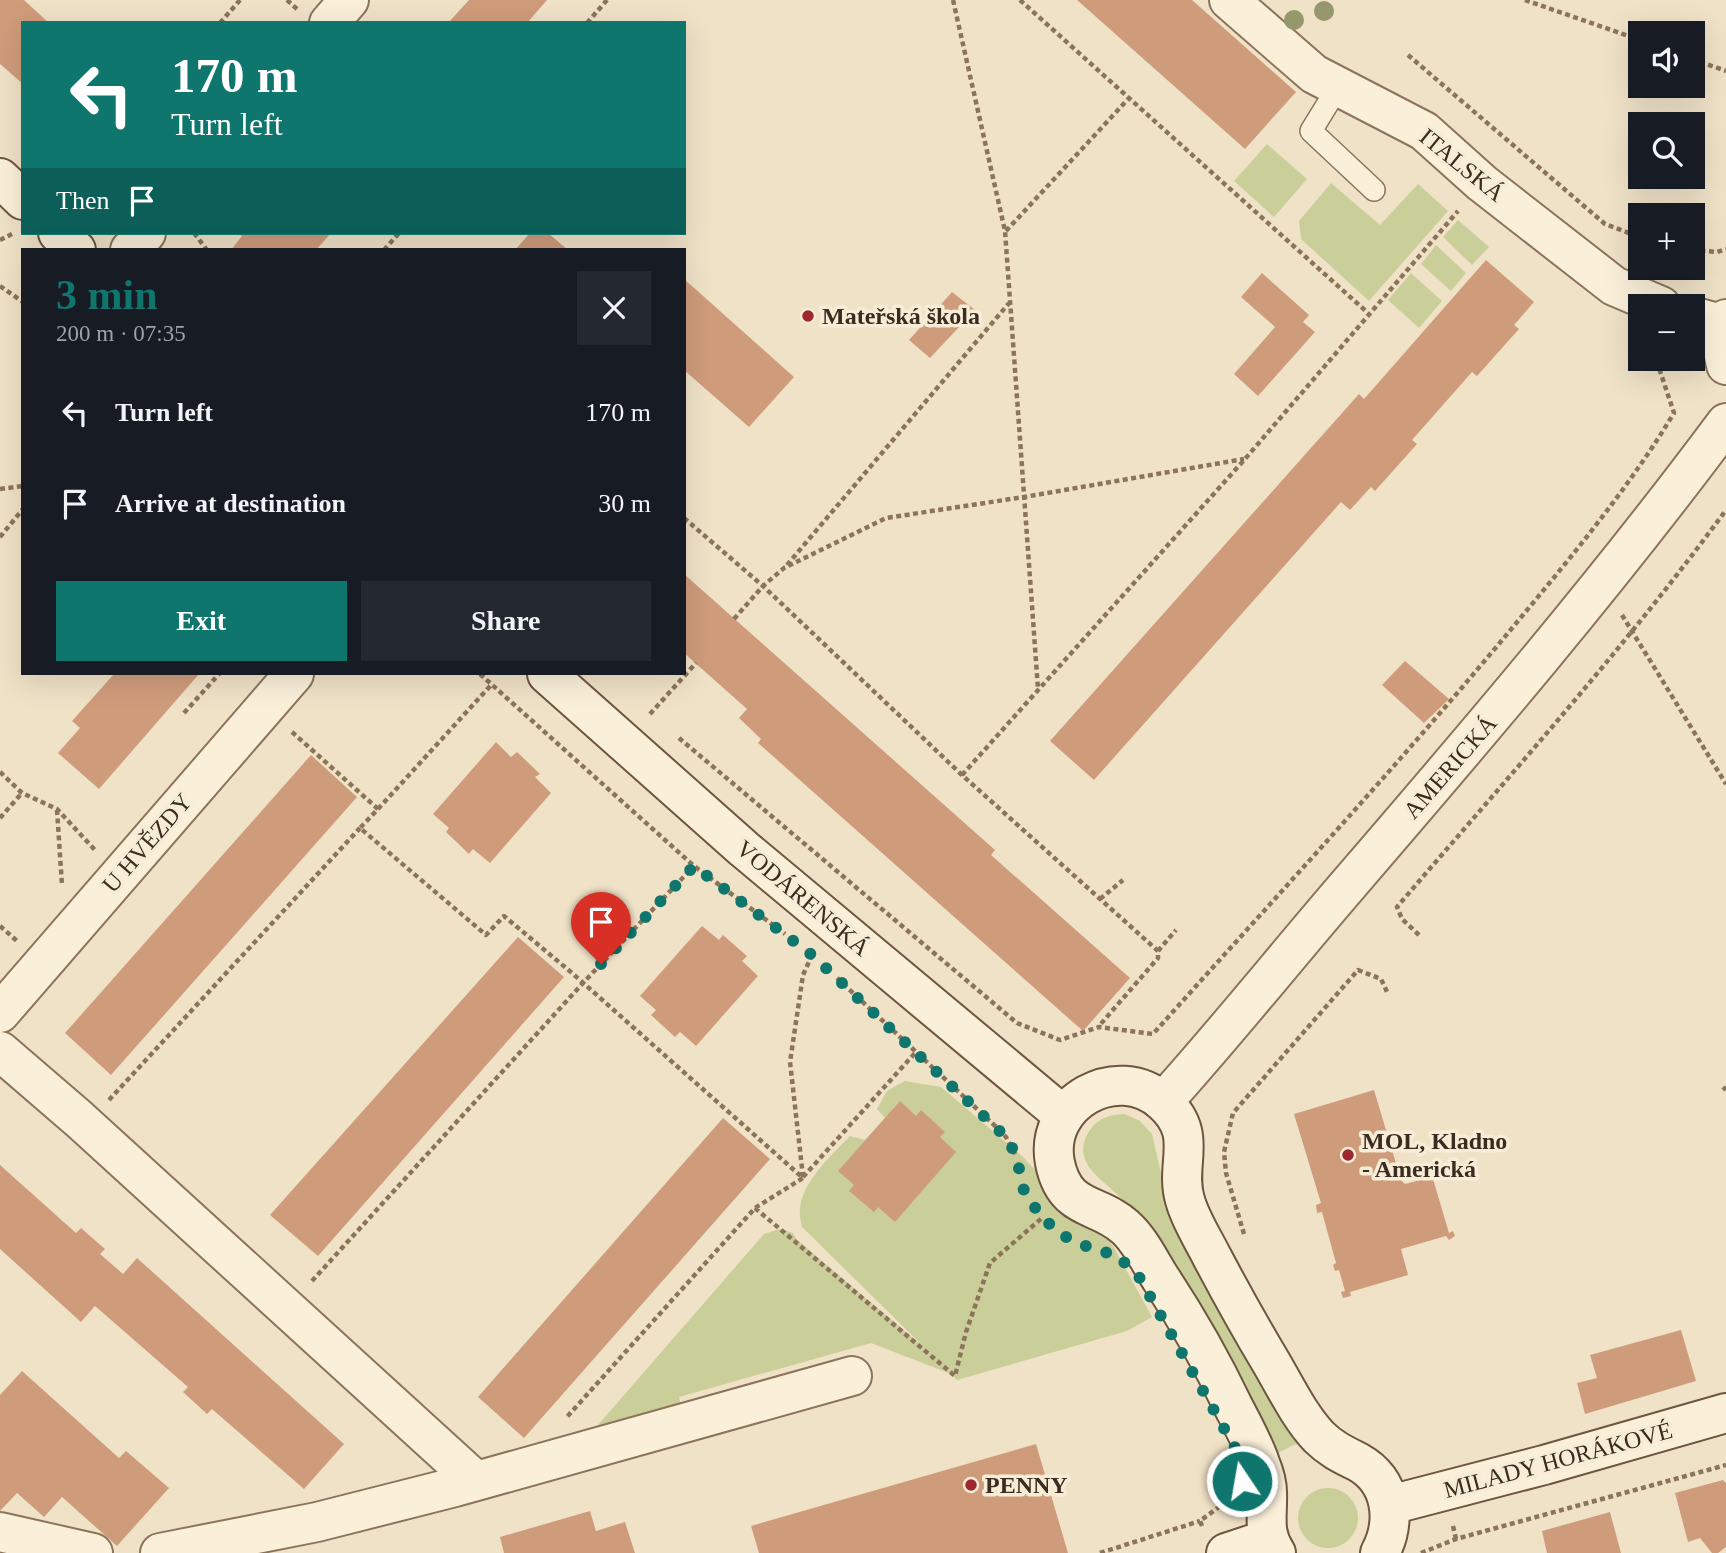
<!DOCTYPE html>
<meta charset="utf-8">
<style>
:root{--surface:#171b24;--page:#242831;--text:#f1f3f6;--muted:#9ea1a6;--accent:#0f766e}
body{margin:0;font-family:Georgia,serif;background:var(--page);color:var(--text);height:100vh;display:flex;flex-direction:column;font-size:26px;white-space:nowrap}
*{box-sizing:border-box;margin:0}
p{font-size:23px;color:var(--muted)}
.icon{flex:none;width:38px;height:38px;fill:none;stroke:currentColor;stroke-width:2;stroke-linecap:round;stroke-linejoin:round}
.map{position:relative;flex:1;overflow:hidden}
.panel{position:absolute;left:21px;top:248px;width:665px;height:427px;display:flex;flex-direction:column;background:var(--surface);border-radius:0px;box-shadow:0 7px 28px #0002}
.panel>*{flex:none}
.banner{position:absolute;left:21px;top:21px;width:665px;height:214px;border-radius:0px;box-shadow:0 7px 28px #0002;background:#0f766e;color:#fff;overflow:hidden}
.fabs{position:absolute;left:1628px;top:21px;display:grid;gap:14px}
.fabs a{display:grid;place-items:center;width:77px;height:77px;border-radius:0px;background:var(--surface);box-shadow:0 7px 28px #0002;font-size:35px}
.pin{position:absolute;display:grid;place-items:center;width:60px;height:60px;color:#fff;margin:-72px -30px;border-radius:50% 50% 50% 0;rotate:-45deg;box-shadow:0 0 7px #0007}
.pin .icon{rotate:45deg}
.me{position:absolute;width:77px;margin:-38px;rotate:348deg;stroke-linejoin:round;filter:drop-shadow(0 0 5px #0008)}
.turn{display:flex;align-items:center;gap:24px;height:147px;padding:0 35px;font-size:32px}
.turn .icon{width:91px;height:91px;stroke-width:2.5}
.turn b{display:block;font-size:49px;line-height:60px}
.then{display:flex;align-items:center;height:66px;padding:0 35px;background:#0003;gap:14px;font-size:26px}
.round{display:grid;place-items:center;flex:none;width:74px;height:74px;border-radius:0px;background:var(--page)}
.overview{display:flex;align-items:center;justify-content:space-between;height:119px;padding:0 35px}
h1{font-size:42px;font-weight:700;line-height:52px;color:var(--accent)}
.action{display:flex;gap:14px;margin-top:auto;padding:14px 35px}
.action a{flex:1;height:80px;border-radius:0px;background:var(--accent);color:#fff;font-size:28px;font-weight:700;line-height:80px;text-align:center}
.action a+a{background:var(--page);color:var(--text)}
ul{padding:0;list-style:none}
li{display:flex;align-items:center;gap:21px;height:91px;padding:0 35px}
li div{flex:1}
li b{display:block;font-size:26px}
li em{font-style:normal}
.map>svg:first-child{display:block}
.green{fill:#cacf9a}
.building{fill:#cf9c7b}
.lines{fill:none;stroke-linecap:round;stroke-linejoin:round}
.lane-casing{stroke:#8c745b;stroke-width:24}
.street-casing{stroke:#8c745b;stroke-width:42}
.secondary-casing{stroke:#6e553e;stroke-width:42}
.path{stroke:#8c745b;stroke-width:4.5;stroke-dasharray:5 3.5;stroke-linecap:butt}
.lane{stroke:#faf0da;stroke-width:21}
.street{stroke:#faf0da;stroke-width:38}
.secondary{stroke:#faf0da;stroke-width:38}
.tree{fill:#97976e}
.route{stroke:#0f766e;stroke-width:12;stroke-dasharray:0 21.6}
.poi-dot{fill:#9d292e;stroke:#f7edd7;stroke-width:2.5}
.labels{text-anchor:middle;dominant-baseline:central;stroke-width:7;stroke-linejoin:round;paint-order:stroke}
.street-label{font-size:24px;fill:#3c2c1f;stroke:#f7edd7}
.poi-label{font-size:24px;font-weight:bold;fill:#3c2c1f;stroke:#f7edd7;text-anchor:start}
</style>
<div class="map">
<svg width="1726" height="1553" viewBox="0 0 1726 1553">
<rect width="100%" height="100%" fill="#f0e2c7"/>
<path class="green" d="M1267,144L1307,179L1274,217L1234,181Z
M1331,183L1380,225L1418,184L1448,211L1369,301L1301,239L1299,221Z
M1458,220L1489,247L1472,265L1443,237Z
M1436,245L1466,273L1451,291L1421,264Z
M1411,273L1442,301L1419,328L1388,300Z
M905,1081L941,1087L1022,1156L1054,1190L1096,1226L1113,1246L1152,1317L1127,1331L957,1380L951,1374L871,1343L679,1397L683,1416L591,1433L764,1234L780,1229L793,1233L796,1239L926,1349L802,1227C801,1222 799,1215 800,1210C801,1182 832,1155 850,1136L865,1140L885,1118L877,1109L887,1091Z
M1125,1114L1140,1121L1152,1134L1167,1199L1302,1441L1274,1455L1145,1227C1137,1217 1129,1207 1121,1198C1103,1179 1071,1164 1088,1133C1097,1118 1109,1115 1125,1114Z
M1298 1518a30 30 0 1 1 60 0a30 30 0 1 1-60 0Z"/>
<path class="building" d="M0,0H24L49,23H23V84L0,64Z
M469,0H547L527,23H448Z
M1077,0H1192L1296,92L1245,149Z
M239,233H331L316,250H231L242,236Z
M530,233H548L568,250H515Z
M1486,260L1534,302L1514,325L1519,329L1477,376L1472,372L1412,440L1417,444L1375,491L1371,487L1350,510L1341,502L1094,780L1050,741L1359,394L1364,399Z
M1262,273L1309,315L1303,322L1315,332L1258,396L1234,374L1275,327L1241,297Z
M684,279L794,377L749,427L684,370Z
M952,292L975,310L930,358L909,340Z
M684,574L995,850L991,855L1130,978L1083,1031L758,743L761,739L739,718L747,709L684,653Z
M1405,661L1449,699L1424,723L1382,685Z
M114,674H199L99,789L58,753L80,728L72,721Z
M496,742L511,757L517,752L540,774L535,777L551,793L490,863L473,849L469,854L446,832L449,828L433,814Z
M311,755L357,797L111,1075L65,1033Z
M702,926L719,940L723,935L747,956L742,961L758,976L696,1046L680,1032L675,1037L651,1015L656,1010L640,996Z
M518,937L564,977L318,1256L270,1215Z
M1374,1090L1401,1180L1405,1184L1428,1178L1429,1172H1436L1437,1177L1433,1179L1449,1233L1453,1231L1455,1236L1449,1240L1446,1236L1401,1249L1408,1275L1350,1292L1351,1296L1343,1298L1341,1292L1345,1291L1339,1270L1335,1271L1333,1265L1336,1263L1322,1212L1317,1213L1316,1205L1321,1203L1294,1114Z
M900,1101L916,1116L921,1110L945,1132L940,1137L956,1152L895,1222L878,1207L874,1212L849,1191L854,1185L838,1171Z
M723,1118L770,1159L524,1438L478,1397Z
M0,1165L76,1233L81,1228L105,1249L100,1254L123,1274L137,1258L344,1444L304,1489L212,1409L207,1414L183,1392L188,1387L95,1306L81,1322L0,1249Z
M1681,1330L1696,1381L1585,1414L1577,1383L1597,1378L1590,1355Z
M22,1371L119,1458L126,1451L169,1488L117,1546L62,1497L44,1517L17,1493L0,1511V1395Z
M1036,1444L1068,1553H759L751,1526Z
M1723,1480L1726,1483V1547L1718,1553H1712L1700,1538L1688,1542L1675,1493Z
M590,1511L596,1531L625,1522L635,1553H504L500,1537Z
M1610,1512L1621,1553H1547L1542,1531Z"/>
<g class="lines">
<g class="lane-casing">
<path id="lane" d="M1338,87L1311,131L1374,190"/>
</g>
<g class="street-casing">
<path id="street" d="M1229,0L1314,74L1424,131L1482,183L1614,286L1661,306
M329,23L349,0
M130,250L146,233
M1692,316L1724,325
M1726,319L1722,347L1726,365
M0,1013L294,674
M0,1051L79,1119L476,1481
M1163,1102C1227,1031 1286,957 1348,885C1478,734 1607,583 1726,423
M0,1532L93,1553
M160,1553L317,1522L455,1487L852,1376"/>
</g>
<g class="secondary-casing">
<path id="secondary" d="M0,178L23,200
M58,233L76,250
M547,674L744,849L1064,1116
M1390,1505L1544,1465L1726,1413
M1226,1553L1268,1539
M1276,1553C1262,1532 1268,1515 1267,1492C1267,1482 1264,1473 1260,1463C1253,1443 1243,1425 1233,1406C1212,1362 1188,1320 1161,1279C1150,1262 1140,1240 1125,1227C1098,1202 1065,1212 1055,1163C1043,1103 1117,1061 1163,1102C1200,1135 1174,1163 1185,1200C1190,1219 1203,1239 1212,1257C1231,1293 1251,1329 1272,1364C1286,1388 1300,1417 1319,1437C1331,1449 1344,1455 1358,1462C1392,1481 1397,1521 1380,1553"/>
</g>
<path class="path" d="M287,0L297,9
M953,0L1005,231L1038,689
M1020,0L1368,313
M1525,0L1640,40
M220,23L240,0
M587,23L607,0
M1408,55L1605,224L1640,237
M1692,59L1726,71
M1006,231L1130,97
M194,233L207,250
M0,240L12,234
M384,250L399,233
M1692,250L1717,252L1726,249
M0,286L23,302
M0,489L23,486
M684,518L763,586L962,775L1158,951V958L1099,1026
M0,537L23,509
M787,565L1010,302
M1622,615L1726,784
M734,619L763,586L784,568L886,518L1024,497L1244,459
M480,674L694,866L785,934
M184,713L219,674
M650,714L696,663
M292,732L378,809L360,828L486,935L504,916L572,973L803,1178L755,1208L566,1418
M679,738L1017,1023L1060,1040L1099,1027L1153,1034C1272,901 1394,770 1508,633C1567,562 1627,491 1674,413L1656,359
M0,772L22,793L57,809L95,850
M962,775L1245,459L1458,211
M378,809L492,684
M57,810L62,885
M0,818L22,793
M1100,899L1123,880
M0,926L17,941
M1419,935L1402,919L1397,907C1508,777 1624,649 1726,510
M1158,951L1176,930
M837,978L992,1123L1006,1137L1016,1156
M1723,1087L1726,1090
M109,1100L360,828
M803,1177L790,1062L803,975L812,955
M803,1177L916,1052
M755,1208L955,1376L966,1332L990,1263L1042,1218
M1244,1234L1226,1173L1224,1152L1233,1113L1358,970L1381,979L1388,994
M312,1281L583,983L694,866
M1202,1526L1200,1521L1231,1498
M1453,1526L1456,1539
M1100,1553L1200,1521
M1421,1553L1456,1539L1726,1465"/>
<use href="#lane" class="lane"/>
<use href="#street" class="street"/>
<use href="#secondary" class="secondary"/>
</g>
<g class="tree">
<circle cx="1324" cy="11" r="10"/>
<circle cx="1294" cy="20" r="10"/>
</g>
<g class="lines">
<path class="route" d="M601,964L694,866L812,955L1006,1137L1016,1155L1024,1191L1042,1218L1066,1237L1097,1251L1115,1254L1138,1275L1239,1455L1242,1481"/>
</g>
<g class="poi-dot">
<circle cx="808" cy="316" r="7"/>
<circle cx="1348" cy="1155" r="7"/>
<circle cx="971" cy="1485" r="7"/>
</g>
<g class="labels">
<g class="street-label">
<text transform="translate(1462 165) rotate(39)">ITALSKÁ</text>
<text transform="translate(1450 767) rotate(-49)">AMERICKÁ</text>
<text transform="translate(147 843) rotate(-49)">U HVĚZDY</text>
<text transform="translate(803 898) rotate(40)">VODÁRENSKÁ</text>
<text transform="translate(1558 1460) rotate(-15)">MILADY HORÁKOVÉ</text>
</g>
<g class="poi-label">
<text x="822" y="316">Mateřská škola</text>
<text x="1362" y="1141">MOL, Kladno<tspan x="1362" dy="28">- Americká</tspan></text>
<text x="985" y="1485">PENNY</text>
</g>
</g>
</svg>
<div class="fabs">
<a><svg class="icon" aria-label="sound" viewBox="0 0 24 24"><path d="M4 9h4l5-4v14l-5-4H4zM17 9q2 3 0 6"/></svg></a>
<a><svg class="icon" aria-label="search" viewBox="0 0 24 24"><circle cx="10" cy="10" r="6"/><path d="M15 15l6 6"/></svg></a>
<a>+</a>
<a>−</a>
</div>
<div class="pin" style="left:601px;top:964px;background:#d93025"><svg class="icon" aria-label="arrive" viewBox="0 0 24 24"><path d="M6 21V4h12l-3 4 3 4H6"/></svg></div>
<svg class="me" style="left:1242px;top:1481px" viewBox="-20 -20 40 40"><circle r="17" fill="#0f766e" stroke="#fff" stroke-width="3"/><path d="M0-11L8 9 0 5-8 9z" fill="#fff"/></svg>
<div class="banner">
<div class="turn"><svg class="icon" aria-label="left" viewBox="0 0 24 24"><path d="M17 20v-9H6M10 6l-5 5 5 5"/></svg><div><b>170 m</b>Turn left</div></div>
<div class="then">Then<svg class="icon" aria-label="arrive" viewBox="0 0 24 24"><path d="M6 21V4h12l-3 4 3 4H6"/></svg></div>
</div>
<section class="panel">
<div class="overview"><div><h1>3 min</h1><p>200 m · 07:35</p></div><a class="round"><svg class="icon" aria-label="close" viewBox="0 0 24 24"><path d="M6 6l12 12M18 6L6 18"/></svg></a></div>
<ul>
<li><svg class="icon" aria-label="left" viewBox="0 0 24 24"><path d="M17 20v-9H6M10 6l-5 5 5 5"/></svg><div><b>Turn left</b></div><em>170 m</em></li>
<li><svg class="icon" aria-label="arrive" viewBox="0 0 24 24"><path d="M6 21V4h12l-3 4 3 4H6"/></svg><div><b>Arrive at destination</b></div><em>30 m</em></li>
</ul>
<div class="action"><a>Exit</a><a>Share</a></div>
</section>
</div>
